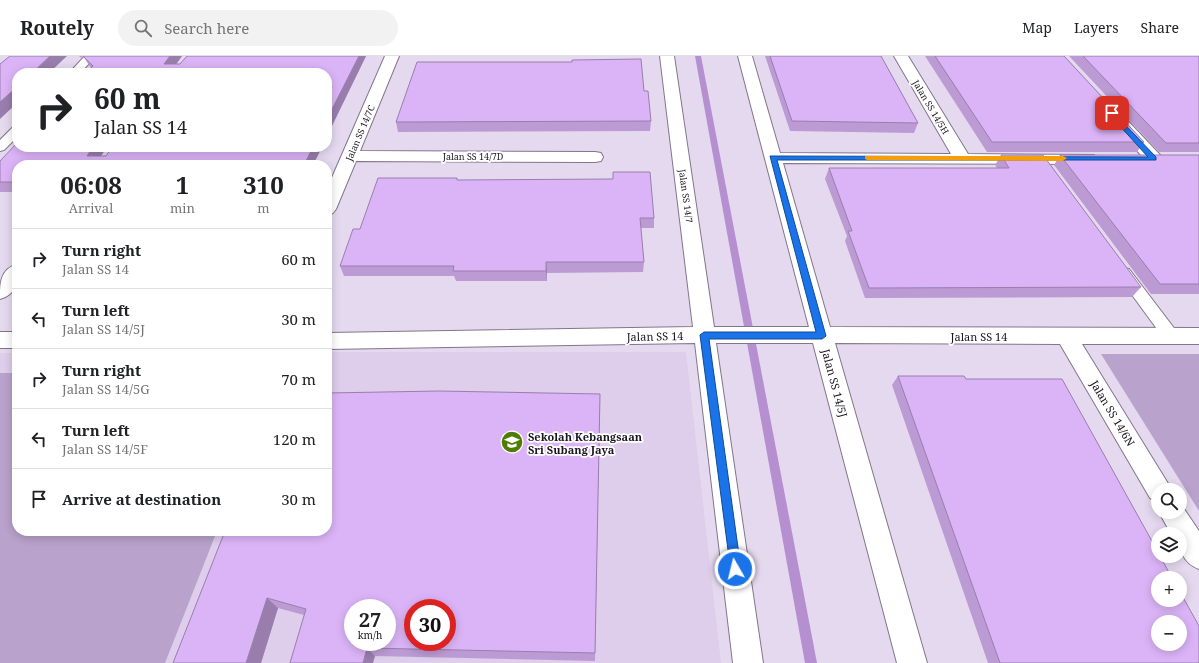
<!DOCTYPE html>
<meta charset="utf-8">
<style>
:root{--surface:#fff;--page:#f2f2f2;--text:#202124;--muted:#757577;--line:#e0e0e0}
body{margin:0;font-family:"Noto Serif",serif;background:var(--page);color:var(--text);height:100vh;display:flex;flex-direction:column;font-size:15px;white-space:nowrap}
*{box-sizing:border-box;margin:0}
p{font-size:13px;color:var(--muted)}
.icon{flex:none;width:22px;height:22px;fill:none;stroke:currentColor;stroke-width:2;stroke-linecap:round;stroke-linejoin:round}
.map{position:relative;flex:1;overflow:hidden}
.sheet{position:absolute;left:12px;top:104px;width:320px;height:376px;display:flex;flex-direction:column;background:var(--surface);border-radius:16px;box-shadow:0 2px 10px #0003}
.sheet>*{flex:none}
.top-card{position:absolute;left:12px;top:12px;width:320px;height:84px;border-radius:16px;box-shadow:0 2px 10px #0003;background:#fff;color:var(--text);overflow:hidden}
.controls{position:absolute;left:1151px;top:427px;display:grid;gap:8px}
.controls a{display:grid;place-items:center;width:36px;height:36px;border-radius:50%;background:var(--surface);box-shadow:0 2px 10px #0003;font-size:20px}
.speed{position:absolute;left:344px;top:543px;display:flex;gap:8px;font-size:20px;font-weight:700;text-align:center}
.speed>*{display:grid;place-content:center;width:52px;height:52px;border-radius:50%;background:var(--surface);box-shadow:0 2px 10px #0003;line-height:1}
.speed small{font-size:10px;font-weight:400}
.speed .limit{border:6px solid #d22;background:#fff;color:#111}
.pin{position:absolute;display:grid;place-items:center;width:34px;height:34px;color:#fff;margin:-17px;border-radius:8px;box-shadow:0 2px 6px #0006}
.me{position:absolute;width:44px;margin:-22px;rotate:352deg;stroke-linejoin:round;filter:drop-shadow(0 0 3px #0008)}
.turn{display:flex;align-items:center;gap:14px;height:84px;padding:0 16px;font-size:18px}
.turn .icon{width:52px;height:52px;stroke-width:2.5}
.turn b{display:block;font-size:28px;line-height:34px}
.eta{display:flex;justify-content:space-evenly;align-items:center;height:68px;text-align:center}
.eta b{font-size:24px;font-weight:700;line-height:28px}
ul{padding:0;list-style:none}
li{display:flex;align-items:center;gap:12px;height:60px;padding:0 16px;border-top:1px solid var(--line)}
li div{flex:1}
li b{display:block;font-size:15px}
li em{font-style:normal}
header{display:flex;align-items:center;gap:24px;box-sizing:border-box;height:56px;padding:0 20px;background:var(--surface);border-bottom:1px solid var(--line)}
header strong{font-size:19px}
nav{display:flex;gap:22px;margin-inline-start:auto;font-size:14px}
.search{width:280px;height:36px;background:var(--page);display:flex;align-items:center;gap:10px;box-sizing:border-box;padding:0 14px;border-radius:22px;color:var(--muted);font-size:15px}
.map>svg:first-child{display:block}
.built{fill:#decdeb;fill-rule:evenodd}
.green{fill:#b9a2cb}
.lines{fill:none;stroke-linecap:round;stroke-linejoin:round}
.stream{fill:#b58fd0;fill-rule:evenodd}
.service-casing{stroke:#82768a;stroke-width:2}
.minor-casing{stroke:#82768a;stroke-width:2}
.service{fill:#fff;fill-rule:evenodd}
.minor{fill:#fff;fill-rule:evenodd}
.wall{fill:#bc9bd4}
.shaded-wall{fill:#997ead}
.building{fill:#dbb4f7;stroke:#997ead;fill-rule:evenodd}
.route{fill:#1a73e8;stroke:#114b97}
.slow{fill:#f59e0b}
.labels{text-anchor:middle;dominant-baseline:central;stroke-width:3.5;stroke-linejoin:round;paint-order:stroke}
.far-street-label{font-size:9px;fill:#1b161e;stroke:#fff}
.street-label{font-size:11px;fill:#1b161e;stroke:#fff}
.poi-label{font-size:11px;font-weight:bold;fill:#1b161e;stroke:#fff;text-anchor:start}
</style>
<header>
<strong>Routely</strong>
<div class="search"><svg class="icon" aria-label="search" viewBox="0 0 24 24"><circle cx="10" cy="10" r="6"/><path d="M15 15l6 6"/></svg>Search here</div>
<nav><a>Map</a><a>Layers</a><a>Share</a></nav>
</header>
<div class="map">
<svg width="1199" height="607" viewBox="0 0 1199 607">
<rect width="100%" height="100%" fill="#e5d9ef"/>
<path class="built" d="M327,296H686L721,607H0V297H17V475H327ZM353,552H387V586H353ZM413,552H447V586H413Z"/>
<path class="green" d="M1101,298H1199V455Z
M0,317H17V475H217L165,607H0Z"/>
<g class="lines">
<path class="stream" d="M695,0H701L817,607H805Z"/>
<g class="service-casing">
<path id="service" d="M85,0H96L80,17H69Z
M17,70V81L4,94L0,95V84L13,71Z
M1124,212L1129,213L1177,276L1179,280L1177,284L1171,286L1165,284L1119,221L1116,217L1119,213Z"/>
</g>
<g class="minor-casing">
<path id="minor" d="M385,0H399L360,95L595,96L601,97L603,101L601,105L595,106L356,105L336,153L333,157L327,159V133Z
M660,0H674L714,271H809L738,0H752L780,97L951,98L894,0H908L968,98L1094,99L1096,103L1094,107L1088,108L783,107L830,271L1199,272V288H1082L1172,434H1158V445L1150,442L1060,288L835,287L927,607H897L813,287H716L763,607H733L695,287L327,293V277L693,271Z
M1121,62L1127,64L1160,99L1162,103L1160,107L1154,108L1148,107L1115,70L1113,67L1115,64Z
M17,208C17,224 18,238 0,243C0,227 0,214 17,208Z
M0,276H17V292H0Z
M1180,447L1199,475V513C1182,506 1180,495 1180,478H1171L1159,456H1180Z"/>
</g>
<use href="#service" class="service"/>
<use href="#minor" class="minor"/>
</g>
<path class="wall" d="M79,0H182L176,8L366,0L327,80V17L91,12L83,0L81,2Z
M765,0H881L918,67L914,77L790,75Z
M925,0H1064L1144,86L1137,96H987Z
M1069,0H1199V96H1159Z
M644,35L651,65L650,75L398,76L396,66Z
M107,91L101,100L322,91L313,109H17V136H0V105Z
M1001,99L1141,231L1132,241L865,242L845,185L847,180L825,123L829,112H997L995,109Z
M1060,99H1199V238H1151L1054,109Z
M458,124L654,162V172H641L644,206L643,216L547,217V225H456L454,220H344L340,210Z
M898,320L966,323L1199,607H988L892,329Z
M600,338L595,605L375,600L304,559L278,552L261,607L225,475Z"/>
<path class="shaded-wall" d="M50,0H67L49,17H32Z
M170,0H182L170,17L164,8Z
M359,0H366L327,80V63Z
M17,31V47L0,63V46Z
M93,91H107L95,109L87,100Z
M313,91H322L313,109H304Z
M546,206L547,217V225L546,215Z
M267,542L278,552L261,607H246Z
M367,592L375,600L373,607H363Z"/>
<path class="building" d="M10,0H50L32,17H17V31L0,46V8Z
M83,0H170L164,8H180L187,0H359L327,63V17H86L93,10Z
M770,0H881L918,67L792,65Z
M935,0H1064L1144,86H992Z
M1083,0H1199V87H1166Z
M641,3L644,35H648L651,65L396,66L417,6H572V4Z
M17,87V91H93L87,100H106L112,91H313L304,109H17V126H0V105Z
M1001,99H1043L1141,231L869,232L848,175H852L829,112H1009Z
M1060,99H1199V228H1160Z
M613,116H650L654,162H640L644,206H546V215H453L454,210H340L353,173H360L378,122H457V124L613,123Z
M898,320H964L966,323H1062L1158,496V500H1160L1172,522H1158V544H1180V536L1199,570V607H1000ZM1158,566H1180V588H1158Z
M439,335L600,338L595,597L367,592L363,607H290L306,553L267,542L246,607H173L225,475H327V337ZM353,552H387V586H353ZM413,552H447V586H413Z"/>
<path class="route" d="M1112,55L1156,101V104H777L826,280L822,283H709L741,513L739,517L735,519L731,517L700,279L704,276H816L770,100L1148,101L1109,58L1108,57Z"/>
<path class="slow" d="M865,100H1063L1067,102L1063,105L867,104L865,103Z"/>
<defs>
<g id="school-disc" transform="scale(1.15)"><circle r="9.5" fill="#4f7d03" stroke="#fff"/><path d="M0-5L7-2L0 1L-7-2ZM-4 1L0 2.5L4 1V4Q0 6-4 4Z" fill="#fff"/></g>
</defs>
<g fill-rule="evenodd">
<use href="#school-disc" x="512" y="386"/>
</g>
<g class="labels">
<g class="far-street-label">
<text transform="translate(931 51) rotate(59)">Jalan SS 14/5H</text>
<text transform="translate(360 77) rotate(-67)">Jalan SS 14/7C</text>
<text x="473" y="100">Jalan SS 14/7D</text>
<text transform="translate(686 140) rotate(82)">Jalan SS 14/7</text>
</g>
<g class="street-label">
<text transform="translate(655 280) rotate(-1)">Jalan SS 14</text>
<text x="979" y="280">Jalan SS 14</text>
<text transform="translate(835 327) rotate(75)">Jalan SS 14/5J</text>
<text transform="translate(1113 357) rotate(59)">Jalan SS 14/6N</text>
</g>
<g class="poi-label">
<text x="528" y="380">Sekolah Kebangsaan<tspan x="528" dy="13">Sri Subang Jaya</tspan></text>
</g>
</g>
</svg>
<div class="controls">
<a><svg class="icon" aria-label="search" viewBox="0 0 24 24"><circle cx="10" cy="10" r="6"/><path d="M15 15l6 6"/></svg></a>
<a><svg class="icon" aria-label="layers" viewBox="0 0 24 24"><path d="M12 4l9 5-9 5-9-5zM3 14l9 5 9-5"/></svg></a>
<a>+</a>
<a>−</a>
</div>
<div class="speed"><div>27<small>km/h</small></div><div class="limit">30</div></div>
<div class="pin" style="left:1112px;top:57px;background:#d93025"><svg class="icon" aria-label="arrive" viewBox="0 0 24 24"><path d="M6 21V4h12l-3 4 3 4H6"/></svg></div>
<svg class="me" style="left:735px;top:513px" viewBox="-20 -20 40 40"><circle r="17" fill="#1a73e8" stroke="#fff" stroke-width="3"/><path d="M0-11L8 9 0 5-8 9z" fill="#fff"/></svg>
<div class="top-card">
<div class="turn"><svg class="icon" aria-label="right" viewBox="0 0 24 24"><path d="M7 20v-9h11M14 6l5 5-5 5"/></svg><div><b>60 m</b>Jalan SS 14</div></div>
</div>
<section class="sheet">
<div class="eta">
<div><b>06:08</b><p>Arrival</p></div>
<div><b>1</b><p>min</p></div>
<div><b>310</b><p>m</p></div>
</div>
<ul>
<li><svg class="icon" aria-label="right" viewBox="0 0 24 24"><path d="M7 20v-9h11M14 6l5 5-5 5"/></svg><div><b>Turn right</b><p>Jalan SS 14</p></div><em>60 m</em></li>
<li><svg class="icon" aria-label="left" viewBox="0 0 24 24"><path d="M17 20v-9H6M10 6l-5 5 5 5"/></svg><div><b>Turn left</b><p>Jalan SS 14/5J</p></div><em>30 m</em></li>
<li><svg class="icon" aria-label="right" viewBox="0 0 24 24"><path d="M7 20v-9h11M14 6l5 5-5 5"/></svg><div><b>Turn right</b><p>Jalan SS 14/5G</p></div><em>70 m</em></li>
<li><svg class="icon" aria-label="left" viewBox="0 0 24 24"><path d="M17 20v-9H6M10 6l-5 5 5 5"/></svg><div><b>Turn left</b><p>Jalan SS 14/5F</p></div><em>120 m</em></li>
<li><svg class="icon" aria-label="arrive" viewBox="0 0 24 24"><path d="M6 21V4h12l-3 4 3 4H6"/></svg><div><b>Arrive at destination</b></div><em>30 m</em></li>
</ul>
</section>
</div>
